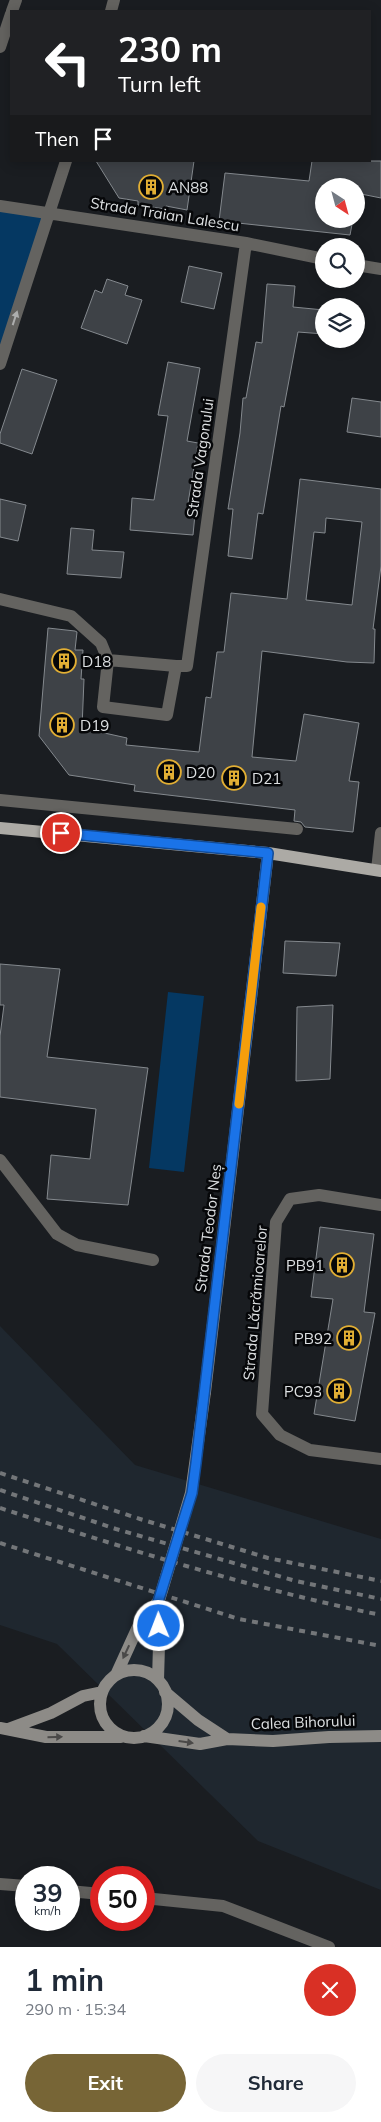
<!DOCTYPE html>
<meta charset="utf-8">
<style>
:root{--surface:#fff;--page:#f6f6f7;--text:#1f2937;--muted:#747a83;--accent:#776536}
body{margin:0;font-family:Mulish,sans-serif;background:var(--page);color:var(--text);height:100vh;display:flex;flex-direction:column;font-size:19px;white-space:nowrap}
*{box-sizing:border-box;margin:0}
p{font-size:16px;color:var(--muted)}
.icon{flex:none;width:28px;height:28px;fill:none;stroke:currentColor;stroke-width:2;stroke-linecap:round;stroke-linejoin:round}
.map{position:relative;height:1947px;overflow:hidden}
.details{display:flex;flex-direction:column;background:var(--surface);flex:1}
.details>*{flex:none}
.hud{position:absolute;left:10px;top:10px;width:361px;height:152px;border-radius:0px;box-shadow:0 2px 12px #0003;background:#202124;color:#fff;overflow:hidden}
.needle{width:32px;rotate:144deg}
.buttons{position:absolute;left:315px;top:178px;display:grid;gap:10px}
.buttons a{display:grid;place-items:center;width:50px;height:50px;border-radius:50%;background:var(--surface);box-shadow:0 2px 12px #0003;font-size:25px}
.speed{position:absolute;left:15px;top:1866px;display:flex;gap:10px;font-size:25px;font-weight:700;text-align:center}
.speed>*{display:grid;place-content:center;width:65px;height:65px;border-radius:50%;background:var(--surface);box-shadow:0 2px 12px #0003;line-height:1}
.speed small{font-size:12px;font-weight:400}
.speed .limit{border:8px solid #d22;background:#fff;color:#111}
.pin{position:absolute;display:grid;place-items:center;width:42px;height:42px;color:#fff;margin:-21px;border:2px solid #fff;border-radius:50%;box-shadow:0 1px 5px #0007}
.me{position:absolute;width:55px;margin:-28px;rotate:359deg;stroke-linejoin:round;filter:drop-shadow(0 0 4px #0008)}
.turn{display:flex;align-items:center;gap:18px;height:105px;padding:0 25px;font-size:22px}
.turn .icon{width:65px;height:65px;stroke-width:2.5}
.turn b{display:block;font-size:35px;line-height:42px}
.then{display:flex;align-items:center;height:48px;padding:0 25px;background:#0003;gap:10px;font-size:19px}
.round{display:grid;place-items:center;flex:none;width:52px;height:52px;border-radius:26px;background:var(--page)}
.summary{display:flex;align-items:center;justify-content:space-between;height:85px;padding:0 25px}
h1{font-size:30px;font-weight:700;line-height:38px}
.primary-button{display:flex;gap:10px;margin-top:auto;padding:10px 25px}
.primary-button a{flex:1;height:58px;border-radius:30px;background:var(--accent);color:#fff;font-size:20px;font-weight:700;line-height:58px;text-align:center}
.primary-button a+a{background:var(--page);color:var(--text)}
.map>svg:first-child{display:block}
.built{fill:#1f272f}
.green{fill:#053862}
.building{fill:#3e4247;stroke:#84898e;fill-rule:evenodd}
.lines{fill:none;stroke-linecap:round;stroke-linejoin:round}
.street{stroke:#646360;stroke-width:12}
.secondary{stroke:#8d8b87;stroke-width:12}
.primary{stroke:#acaaa5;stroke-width:12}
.rail{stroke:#737679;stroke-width:4;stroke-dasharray:6 6;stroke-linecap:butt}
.secondary-bridge{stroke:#8d8b87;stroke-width:12}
.oneway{fill:#adaeae}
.oneway2{fill:#4a4948}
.route-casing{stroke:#114b97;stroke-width:12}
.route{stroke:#1a73e8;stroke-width:9}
.slow{stroke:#f59e0b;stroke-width:9}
.labels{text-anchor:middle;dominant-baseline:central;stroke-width:5;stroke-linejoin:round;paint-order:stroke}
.poi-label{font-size:15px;fill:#dde0e2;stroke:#060709;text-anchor:start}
.street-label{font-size:15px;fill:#dde0e2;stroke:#060709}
</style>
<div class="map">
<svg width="381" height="1947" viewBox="0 0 381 1947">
<rect width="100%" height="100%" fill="#1a1d21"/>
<path class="built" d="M0,1326L135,1465L381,1539V1890L258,1841L57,1644L0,1625Z"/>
<path class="green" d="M0,206L50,213L0,362Z
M168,992L204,996L184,1172L149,1168Z"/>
<path class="building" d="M96,161H194L187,210L166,206L165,209L138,205V201L119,198Z
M312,161H381V198L356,193V186H324V219H353L350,235L219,221L225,173L309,181Z
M189,266L222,273L214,309L181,302Z
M107,279L128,286L125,295L142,300L127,344L81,328L95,290L102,293Z
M267,284L295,286L293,307L324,310V334L298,332L284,407L281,406L263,514L258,513L252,559L228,556L233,509H228L240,433L243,398H246L256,342L262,343Z
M168,362L200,368L187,441L198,443L188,503L196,504L193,535L130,530L132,498L154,500L168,416L158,415Z
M22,369L57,380L32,454L0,443V434Z
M352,398L381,402V437L347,432Z
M300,479L381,489V566L373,629H375L374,663L347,662L262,651L252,757L296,761L304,714L359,723L349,781L359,782L353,832L305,827L301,822L294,821L295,810L134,791L135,785L69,775L39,736L48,628L75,631L77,632L75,650H83L81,679H84L82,728L127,738L126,745L199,752L206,697L211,698L217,652H224L231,593L287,599ZM326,518L362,522L352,605L306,600L314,532L325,533Z
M0,499L26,505L18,541L0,537Z
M71,528L94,530L92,550L124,552L121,578L67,574Z
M285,941L340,943L336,976L283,973Z
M0,964L60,969L47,1057L148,1068L128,1205L47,1199L51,1155L90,1159L96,1109L0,1097V1036L4,1005H0Z
M333,1005L330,1079L296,1081L297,1007Z
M320,1227L374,1234L364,1312L375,1313L355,1421L314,1414L333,1299L311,1297Z"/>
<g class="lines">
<path class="street" d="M12,11L16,0
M111,11L114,0
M0,47L11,14
M0,206L246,243L324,259
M356,265L381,269
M0,364L66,161
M0,599L71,616L101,643L108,660L103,707L167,715L176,666H187L246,243
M108,660L176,666
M0,800L297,829
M377,870L381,833
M0,1160L57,1234L77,1245L153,1260
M381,1205L319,1195L290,1199L276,1222L262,1414L280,1435L310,1450L381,1459
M0,1884L26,1886
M69,1891L101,1894
M144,1898L223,1906L329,1947"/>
<path class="secondary" d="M205,1392L268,853
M158,1602L160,1610L158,1680
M100 1704a34 34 0 1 1 68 0a34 34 0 1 1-68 0Z
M116,1675L142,1618L158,1602L160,1597
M165,1692L198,1720L227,1739
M0,1728L46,1737H121
M8,1729L51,1713L83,1696L102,1692
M144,1736L200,1744L227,1739L273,1741L329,1737L381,1736"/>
<path class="primary" d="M0,828L268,853L381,871"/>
<path class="rail" d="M0,1473L140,1519L268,1558L381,1581
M0,1490L116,1529L296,1581L381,1599
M0,1508C125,1548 252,1589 381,1615
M0,1543L239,1619L381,1646"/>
<path class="secondary-bridge" d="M160,1597L191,1493L205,1392"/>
</g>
<defs><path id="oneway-solid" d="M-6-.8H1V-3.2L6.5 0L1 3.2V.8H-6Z" transform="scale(1.25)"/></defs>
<use class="oneway" href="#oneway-solid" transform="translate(15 318) rotate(-72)"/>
<g class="oneway2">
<use href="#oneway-solid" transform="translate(126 1652) rotate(115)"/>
<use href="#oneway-solid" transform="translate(55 1737) rotate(-1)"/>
<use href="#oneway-solid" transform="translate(186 1742) rotate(8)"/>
</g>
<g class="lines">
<g class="route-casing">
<path id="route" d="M61,833L268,853L196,1463L192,1493L158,1602L160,1610L159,1626"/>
</g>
<use href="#route" class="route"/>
<path class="slow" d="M239,1104L261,907"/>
</g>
<defs>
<g id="building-ring" transform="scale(1.25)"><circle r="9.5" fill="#060709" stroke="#e2af34" stroke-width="1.5"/><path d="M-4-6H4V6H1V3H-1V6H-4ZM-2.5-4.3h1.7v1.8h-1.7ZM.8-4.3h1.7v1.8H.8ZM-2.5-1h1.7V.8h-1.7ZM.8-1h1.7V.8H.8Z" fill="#e2af34"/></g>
</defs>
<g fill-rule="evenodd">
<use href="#building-ring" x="151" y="187"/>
<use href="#building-ring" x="64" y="661"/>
<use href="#building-ring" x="62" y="725"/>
<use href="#building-ring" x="169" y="772"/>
<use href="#building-ring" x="234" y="778"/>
<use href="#building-ring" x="342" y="1265"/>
<use href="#building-ring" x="349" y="1338"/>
<use href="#building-ring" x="339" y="1391"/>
</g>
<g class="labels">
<g class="poi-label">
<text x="168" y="187">AN88</text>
<text x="82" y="661">D18</text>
<text x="80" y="725">D19</text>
<text x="186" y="772">D20</text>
<text x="252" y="778">D21</text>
<text x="324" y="1265" text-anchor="end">PB91</text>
<text x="332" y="1338" text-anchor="end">PB92</text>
<text x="322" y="1391" text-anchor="end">PC93</text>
</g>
<g class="street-label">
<text transform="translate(165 214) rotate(9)">Strada Traian Lalescu</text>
<text transform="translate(200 458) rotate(-82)">Strada Vagonului</text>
<text transform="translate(208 1228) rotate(-83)">Strada Teodor Neș</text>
<text transform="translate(255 1303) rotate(-85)">Strada Lăcrămioarelor</text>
<text transform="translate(303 1722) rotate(-2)">Calea Bihorului</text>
</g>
</g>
</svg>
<div class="buttons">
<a><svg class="needle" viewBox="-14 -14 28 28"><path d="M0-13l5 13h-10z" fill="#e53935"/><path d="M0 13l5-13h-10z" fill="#747a83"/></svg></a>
<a><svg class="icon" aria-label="search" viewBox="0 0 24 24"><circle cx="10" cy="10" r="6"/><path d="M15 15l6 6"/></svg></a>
<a><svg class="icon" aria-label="layers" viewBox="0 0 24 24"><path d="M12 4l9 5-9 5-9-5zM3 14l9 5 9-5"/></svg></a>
</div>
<div class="speed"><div>39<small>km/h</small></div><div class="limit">50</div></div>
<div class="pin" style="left:61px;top:833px;background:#d93025"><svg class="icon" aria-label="arrive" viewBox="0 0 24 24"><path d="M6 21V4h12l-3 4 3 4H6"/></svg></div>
<svg class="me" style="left:159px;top:1626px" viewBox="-20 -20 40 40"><circle r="17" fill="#1a73e8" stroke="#fff" stroke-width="3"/><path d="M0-11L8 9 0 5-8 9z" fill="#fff"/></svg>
<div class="hud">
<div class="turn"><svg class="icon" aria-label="left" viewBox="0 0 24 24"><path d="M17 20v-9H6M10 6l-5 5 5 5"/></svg><div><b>230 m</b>Turn left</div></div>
<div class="then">Then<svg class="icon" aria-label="arrive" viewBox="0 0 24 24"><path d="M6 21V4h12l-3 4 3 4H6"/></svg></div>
</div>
</div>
<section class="details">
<div class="summary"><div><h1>1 min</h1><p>290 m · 15:34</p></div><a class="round" style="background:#d93025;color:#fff"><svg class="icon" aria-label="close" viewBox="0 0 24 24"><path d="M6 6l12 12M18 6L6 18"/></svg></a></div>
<div class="primary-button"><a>Exit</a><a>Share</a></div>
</section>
